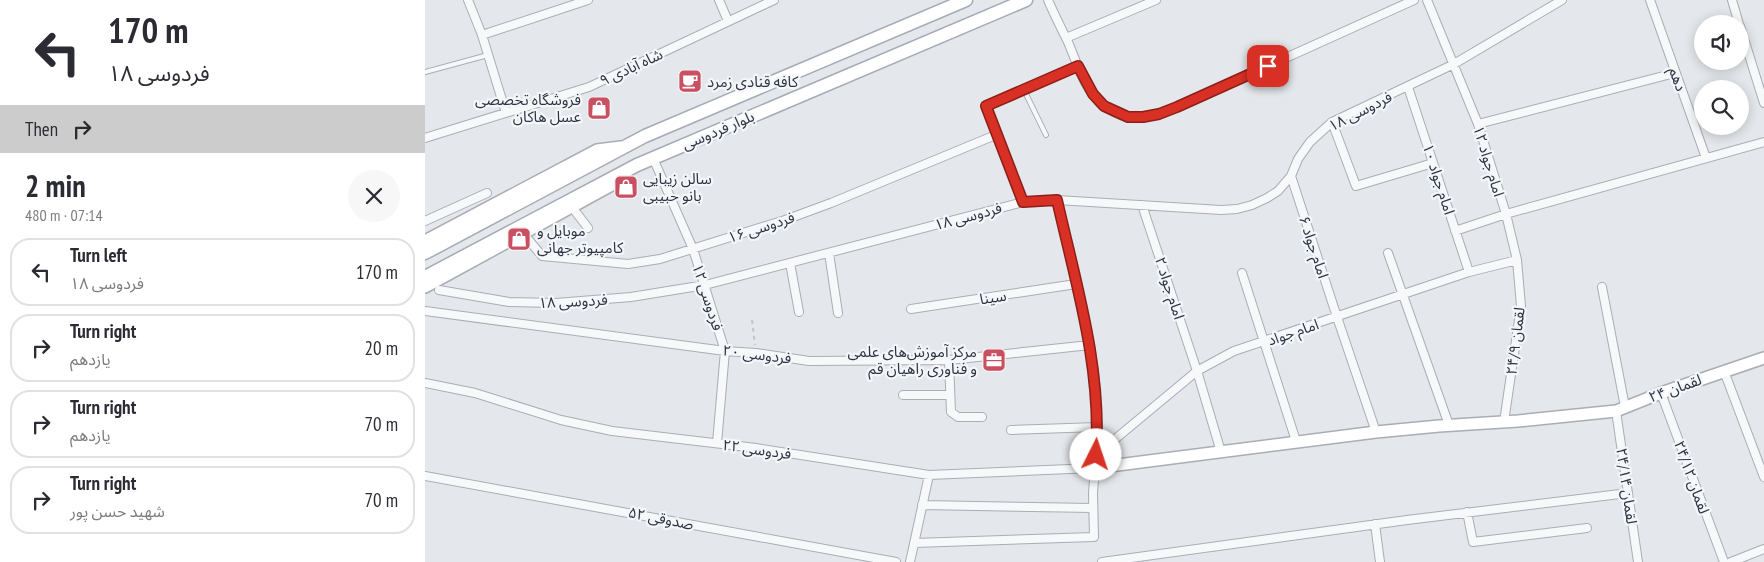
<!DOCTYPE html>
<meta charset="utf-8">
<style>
:root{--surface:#fff;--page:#f7f7f7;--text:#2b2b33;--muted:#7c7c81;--line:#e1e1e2}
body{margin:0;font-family:"PT Sans Narrow","Noto Sans Arabic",sans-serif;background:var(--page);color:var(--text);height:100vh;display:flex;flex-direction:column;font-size:19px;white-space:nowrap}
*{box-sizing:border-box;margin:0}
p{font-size:16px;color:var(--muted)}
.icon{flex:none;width:28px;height:28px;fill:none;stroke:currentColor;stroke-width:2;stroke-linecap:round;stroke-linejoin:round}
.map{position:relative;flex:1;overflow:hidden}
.side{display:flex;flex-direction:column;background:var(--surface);width:425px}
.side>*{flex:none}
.guide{background:#fff;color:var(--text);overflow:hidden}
.tools{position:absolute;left:1269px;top:15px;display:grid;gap:10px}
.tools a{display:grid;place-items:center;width:55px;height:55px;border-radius:50%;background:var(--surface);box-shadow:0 2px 12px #0003;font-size:25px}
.pin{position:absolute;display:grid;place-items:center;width:42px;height:42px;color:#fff;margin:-21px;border-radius:10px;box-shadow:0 2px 8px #0006}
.me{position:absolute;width:55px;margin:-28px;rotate:4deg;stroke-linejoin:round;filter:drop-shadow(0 0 4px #0008)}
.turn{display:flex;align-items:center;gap:18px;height:105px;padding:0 25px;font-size:22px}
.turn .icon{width:65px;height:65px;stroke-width:2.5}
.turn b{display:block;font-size:35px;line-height:42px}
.then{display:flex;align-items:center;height:48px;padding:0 25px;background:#0003;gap:10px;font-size:19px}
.round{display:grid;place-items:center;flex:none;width:52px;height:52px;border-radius:26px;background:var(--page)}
.headline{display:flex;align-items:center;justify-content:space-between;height:85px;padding:0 25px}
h1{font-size:30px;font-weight:700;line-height:38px}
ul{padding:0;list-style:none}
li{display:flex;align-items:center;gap:15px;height:68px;margin:0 10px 8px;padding:0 15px;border:2px solid var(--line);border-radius:20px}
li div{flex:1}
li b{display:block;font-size:19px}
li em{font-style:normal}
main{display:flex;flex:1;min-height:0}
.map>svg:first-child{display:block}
.building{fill:url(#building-back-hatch)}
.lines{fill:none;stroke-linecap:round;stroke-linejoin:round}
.lane-casing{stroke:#a9aeb5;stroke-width:6}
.street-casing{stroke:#a9aeb5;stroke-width:10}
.secondary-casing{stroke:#a9aeb5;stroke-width:14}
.primary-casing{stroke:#a4abb7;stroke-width:15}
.path{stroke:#c2c5ca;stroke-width:2;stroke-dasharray:4 4;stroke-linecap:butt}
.lane{stroke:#f7f8fa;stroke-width:4}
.street{stroke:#f7f8fa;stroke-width:8}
.secondary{stroke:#fff;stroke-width:11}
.primary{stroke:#fff;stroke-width:12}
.route-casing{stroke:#8d1f18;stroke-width:12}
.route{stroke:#d93025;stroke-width:9}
.labels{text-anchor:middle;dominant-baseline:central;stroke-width:4.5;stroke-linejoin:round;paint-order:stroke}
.street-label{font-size:15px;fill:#2c3443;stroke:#f4f6f9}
.poi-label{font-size:15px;fill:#2c3443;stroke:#f4f6f9;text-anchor:start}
</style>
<main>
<section class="side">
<div class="guide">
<div class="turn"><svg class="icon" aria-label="left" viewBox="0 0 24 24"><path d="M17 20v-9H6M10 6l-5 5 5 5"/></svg><div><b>170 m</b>فردوسی ۱۸</div></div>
<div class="then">Then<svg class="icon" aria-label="right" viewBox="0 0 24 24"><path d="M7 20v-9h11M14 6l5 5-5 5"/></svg></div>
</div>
<div class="headline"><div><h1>2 min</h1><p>480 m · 07:14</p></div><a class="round"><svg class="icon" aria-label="close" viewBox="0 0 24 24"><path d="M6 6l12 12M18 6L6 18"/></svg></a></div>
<ul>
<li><svg class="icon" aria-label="left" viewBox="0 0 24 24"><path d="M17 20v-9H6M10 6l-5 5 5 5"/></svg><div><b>Turn left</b><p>فردوسی ۱۸</p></div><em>170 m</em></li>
<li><svg class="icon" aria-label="right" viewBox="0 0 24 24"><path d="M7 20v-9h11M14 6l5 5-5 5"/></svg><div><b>Turn right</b><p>یازدهم</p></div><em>20 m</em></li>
<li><svg class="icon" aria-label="right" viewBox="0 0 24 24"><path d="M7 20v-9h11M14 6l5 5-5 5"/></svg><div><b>Turn right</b><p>یازدهم</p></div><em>70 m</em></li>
<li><svg class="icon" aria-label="right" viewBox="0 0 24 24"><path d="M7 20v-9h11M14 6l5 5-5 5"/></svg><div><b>Turn right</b><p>شهید حسن پور</p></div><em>70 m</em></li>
</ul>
</section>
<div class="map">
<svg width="1339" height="562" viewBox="0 0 1339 562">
<defs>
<pattern id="building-back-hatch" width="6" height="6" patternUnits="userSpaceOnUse" patternTransform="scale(1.25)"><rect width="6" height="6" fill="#bbc0c8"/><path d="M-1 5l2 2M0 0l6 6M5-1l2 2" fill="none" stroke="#989da4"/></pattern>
</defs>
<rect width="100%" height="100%" fill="#e4e7eb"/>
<path class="building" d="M175,99L181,114L172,117L166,102Z"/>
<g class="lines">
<g class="lane-casing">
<path id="lane" d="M0,72L63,55
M599,90L621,135"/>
</g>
<g class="street-casing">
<path id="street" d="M43,0L57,35L81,113
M294,0L303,21
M623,0C629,14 636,28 643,42C652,63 660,92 679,106C684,110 696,116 703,117C720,120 738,113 752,107L989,0
M1002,0L1053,124L1081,214L1092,260L1096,306L1079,422
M1225,0L1281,158
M1307,0L1314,24
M1315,26L1339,103
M57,35L163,0
M641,38L731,0
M983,87L1044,272
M907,122L931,186L1008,163
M1053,124L1250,73
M0,138L164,87L349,0
M228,158L268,249L300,351L292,443
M866,176L912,317L951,432
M598,202L561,106L653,66
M717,205L772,371L796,452
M147,207L163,228
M0,221L62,193
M1030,231L1081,214L1339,142
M98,233L117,256L203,264L235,259L360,220L406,203L573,134
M404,253L413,313
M963,253L1024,425
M365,263L374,312
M817,273L871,441
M1177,287L1200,407
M14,290L84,302L131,303L206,297L280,285L598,202L632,200L796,210L812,209L827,205L842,198L853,191L866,176L873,159L885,142L907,122L1029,64L1137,0
M486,309L651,284
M0,311L300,351L331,353L384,361L524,360L665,345
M524,360L526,412L533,417H557
M1299,371L1339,477
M0,383L50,393L136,420L187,431L331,448L504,475L669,468
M1236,393L1299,562
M478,395H525
M1191,411L1213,562
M586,430L673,427
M671,455L772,371L809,351L1044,272L1092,260
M0,476L471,562
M497,505L668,508
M1042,512L1048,542L1162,528
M950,524L955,562
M489,543L669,537L668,493L673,427L670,380L665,345L632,200
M485,562L504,475
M677,562L982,520L1203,493
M1306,562L1339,549"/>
</g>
<g class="secondary-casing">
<path id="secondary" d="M0,241L172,150L196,147
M0,287L194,181L200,176
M669,468L951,432L1014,426L1093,421L1191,411L1236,393L1339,358"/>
</g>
<g class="primary-casing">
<path id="primary" d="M0,253L220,136L541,0
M0,277L212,165L601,0"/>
</g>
<path class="path" d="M327,320L330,345"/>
<use href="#lane" class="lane"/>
<use href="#street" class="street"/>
<use href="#secondary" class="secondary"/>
<use href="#primary" class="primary"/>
</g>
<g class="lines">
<g class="route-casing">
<path id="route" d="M671,455C677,368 651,284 632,200L598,202L561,106L653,66L668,94L679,106L703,117H718L734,114L752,107L843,66"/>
</g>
<use href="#route" class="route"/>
</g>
<defs>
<g id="cafe-square" transform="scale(1.25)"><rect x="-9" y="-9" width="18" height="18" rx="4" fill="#ca4f60" stroke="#f4f6f9"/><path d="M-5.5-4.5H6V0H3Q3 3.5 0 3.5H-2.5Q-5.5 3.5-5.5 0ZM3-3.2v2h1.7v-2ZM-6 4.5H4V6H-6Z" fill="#fff"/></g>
<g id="shop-square" transform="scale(1.25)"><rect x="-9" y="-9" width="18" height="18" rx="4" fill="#ca4f60" stroke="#f4f6f9"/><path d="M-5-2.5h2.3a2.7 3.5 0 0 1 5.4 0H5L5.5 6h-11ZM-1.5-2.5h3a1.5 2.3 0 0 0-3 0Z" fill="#fff"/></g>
<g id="office-square" transform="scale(1.25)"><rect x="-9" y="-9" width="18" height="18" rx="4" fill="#ca4f60" stroke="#f4f6f9"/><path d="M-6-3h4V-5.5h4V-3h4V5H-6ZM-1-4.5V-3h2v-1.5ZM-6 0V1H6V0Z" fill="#fff"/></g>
</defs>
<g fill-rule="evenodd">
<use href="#cafe-square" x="265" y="81"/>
<use href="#shop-square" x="174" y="108"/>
<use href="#shop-square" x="201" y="187"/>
<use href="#shop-square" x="94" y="239"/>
<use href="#office-square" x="569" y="360"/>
</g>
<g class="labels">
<g class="street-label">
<text transform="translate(206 67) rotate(-25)">شاه آبادی ۹</text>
<text transform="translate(1253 79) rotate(70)">دهم</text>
<text transform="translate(935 111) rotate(-27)">فردوسی ۱۸</text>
<text transform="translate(293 130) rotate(-23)">بلوار فردوسی</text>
<text transform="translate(1064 161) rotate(73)">امام جواد ۱۲</text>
<text transform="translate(1014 179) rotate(72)">امام جواد ۱۰</text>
<text transform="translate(543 216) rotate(-15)">فردوسی ۱۸</text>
<text transform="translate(336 227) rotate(-18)">فردوسی ۱۶</text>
<text transform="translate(889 247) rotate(72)">امام جواد ۶</text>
<text transform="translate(745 288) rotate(72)">امام جواد ۲</text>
<text transform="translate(283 297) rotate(72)">فردوسی ۱۲</text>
<text transform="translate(568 297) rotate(-9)">سینا</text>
<text transform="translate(148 301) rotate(-3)">فردوسی ۱۸</text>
<text transform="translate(868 332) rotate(-19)">امام جواد</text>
<text transform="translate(1090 341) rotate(-83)">لقمان ۲۴/۹</text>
<text transform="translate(332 354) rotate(7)">فردوسی ۲۰</text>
<text transform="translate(1250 388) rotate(-20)">لقمان ۲۴</text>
<text transform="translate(332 449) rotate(8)">فردوسی ۲۲</text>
<text transform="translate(1267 477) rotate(70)">لقمان ۲۴/۱۲</text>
<text transform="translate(1202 486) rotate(82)">لقمان ۲۴/۱۴</text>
<text transform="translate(236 518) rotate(11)">صدوقی ۵۲</text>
</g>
<g class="poi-label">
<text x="282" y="81">کافه قنادی زمرد</text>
<text x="156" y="99" text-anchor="end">فروشگاه تخصصی<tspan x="156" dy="17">عسل هاکان</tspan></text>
<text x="218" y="178">سالن زیبایی<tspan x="218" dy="17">بانو حبیبی</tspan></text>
<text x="112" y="230">موبایل و<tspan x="112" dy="17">کامپیوتر جهانی</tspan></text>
<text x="552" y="351" text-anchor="end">مرکز آموزش‌های علمی<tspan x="552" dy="17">و فناوری راهیان قم</tspan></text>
</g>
</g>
</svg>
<div class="tools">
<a><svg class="icon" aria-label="sound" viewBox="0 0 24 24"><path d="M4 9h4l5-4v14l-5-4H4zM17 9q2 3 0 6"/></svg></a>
<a><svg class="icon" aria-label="search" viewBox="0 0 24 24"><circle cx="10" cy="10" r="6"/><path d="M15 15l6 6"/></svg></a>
</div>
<div class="pin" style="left:843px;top:66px;background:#d93025"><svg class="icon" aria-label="arrive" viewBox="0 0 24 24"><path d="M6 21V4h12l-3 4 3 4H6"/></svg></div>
<svg class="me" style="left:671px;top:455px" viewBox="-20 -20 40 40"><circle r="19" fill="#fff"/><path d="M0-13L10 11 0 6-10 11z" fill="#d93025"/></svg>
</div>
</main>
